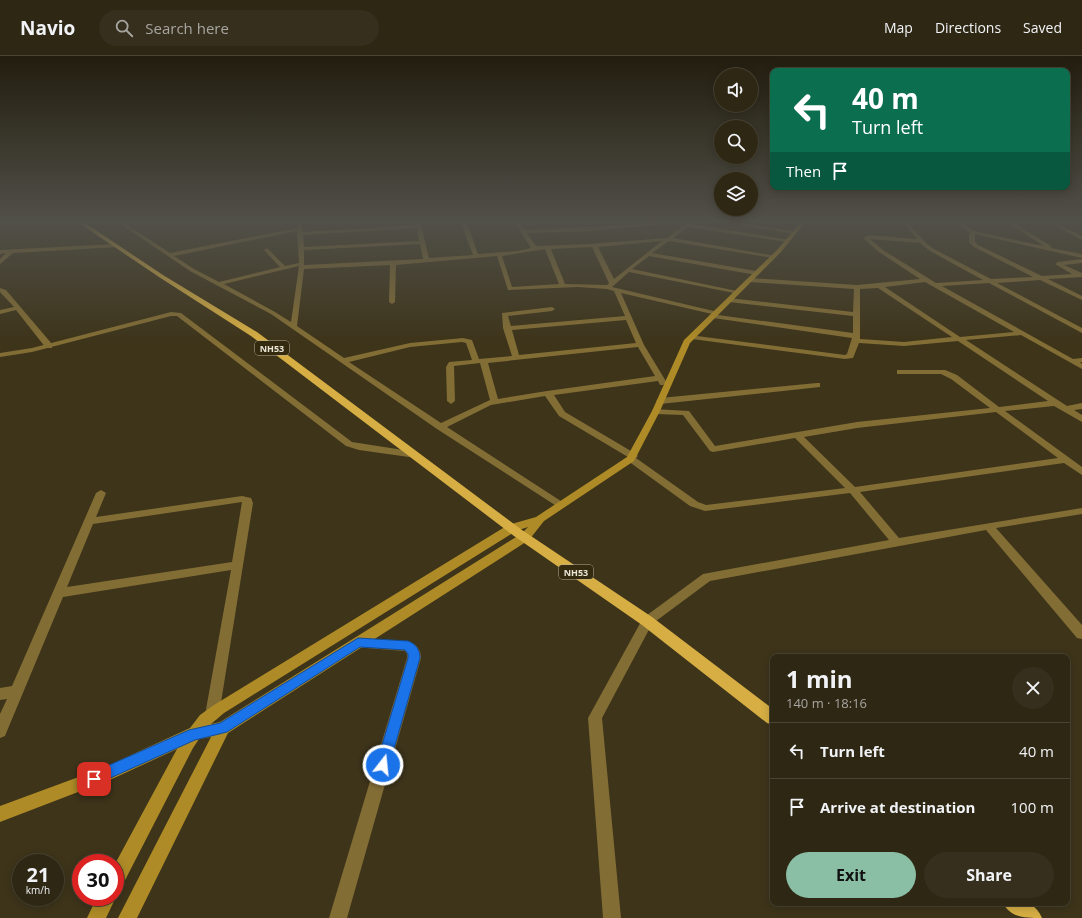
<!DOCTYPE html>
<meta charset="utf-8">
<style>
:root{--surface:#2e2714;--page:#362f1d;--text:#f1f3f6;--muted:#a7a5a0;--line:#494434;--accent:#8abfa5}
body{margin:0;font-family:"Open Sans",sans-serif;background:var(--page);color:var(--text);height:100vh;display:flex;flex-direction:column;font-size:15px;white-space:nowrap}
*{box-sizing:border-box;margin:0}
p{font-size:13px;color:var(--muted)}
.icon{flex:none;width:22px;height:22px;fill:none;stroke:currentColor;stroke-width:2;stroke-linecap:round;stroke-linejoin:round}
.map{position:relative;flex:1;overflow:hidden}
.panel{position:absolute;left:770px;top:598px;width:300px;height:252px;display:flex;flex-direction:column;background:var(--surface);border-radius:8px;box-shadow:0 2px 10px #0003,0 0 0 1px var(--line)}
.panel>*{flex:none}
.top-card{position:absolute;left:770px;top:12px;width:300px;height:122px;border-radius:8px;box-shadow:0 2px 10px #0003,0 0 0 1px var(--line);background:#0b6e4f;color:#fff;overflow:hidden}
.tools{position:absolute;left:714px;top:12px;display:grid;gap:8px}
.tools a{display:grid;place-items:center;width:44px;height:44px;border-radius:50%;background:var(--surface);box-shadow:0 2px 10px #0003,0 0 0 1px var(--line);font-size:20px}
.speed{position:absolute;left:12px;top:798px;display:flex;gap:8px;font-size:20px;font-weight:700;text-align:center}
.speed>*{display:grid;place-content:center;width:52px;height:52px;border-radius:50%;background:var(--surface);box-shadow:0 2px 10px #0003,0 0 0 1px var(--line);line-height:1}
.speed small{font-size:10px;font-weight:400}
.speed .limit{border:6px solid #d22;background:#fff;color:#111}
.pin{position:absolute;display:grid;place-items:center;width:34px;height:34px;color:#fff;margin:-17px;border-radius:8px;box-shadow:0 2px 6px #0006}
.me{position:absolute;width:44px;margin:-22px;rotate:16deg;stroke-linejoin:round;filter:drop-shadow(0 0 3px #0008)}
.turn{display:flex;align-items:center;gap:14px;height:84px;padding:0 16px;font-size:18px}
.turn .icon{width:52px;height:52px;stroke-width:2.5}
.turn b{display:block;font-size:28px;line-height:34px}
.then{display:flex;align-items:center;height:38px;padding:0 16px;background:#0003;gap:8px;font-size:15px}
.round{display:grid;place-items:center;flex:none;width:42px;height:42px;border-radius:21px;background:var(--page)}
.head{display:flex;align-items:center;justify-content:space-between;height:68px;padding:0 16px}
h1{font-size:24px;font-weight:700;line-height:30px}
.button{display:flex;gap:8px;margin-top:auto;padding:8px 16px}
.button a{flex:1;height:46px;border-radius:24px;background:var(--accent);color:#111;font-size:16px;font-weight:700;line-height:46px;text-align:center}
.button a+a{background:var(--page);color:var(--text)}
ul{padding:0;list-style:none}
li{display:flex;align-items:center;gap:12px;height:56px;padding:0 16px;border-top:1px solid var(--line)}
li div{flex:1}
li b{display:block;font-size:15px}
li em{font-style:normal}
header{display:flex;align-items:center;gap:24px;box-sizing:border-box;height:56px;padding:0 20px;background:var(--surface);border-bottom:1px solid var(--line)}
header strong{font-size:19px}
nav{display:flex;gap:22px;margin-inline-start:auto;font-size:14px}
.search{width:280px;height:36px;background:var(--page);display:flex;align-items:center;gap:10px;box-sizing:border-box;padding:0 14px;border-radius:22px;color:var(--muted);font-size:15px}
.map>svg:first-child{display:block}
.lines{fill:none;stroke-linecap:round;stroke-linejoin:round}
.minor{fill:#826d35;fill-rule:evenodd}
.tertiary{fill:#826d35;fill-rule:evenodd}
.secondary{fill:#ae8b26;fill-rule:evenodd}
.trunk{fill:#d6ae44;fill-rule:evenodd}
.route{fill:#1a73e8;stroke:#114b97}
.labels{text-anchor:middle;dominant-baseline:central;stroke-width:3;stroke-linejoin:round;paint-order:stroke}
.shield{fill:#332a10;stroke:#b3ac9a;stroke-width:1}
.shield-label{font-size:9px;font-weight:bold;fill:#eae4d5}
</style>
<header>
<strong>Navio</strong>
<div class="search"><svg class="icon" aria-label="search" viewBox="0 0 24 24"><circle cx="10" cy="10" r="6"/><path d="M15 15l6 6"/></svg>Search here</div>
<nav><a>Map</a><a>Directions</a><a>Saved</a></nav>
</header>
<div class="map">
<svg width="1082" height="862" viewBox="0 0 1082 862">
<rect width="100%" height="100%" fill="#3d341a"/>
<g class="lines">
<path class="minor" d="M116,165H121L170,197L297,172L296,165H300L303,176L416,169V165H420L429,202L473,199L461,167L464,165L467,167L478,198L517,195L531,192L514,165H518L525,174L590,171L673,165H695L692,168L790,184L787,186L688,171L673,182L776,200L773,202L669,185L652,197L756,215L759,217L756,219L649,200L632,213L737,235L739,236V238L629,216L612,231L718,256L719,257L718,259L853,277V260L729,246L726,244L729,242L853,256L854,233L750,226L747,224L750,222L857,229L920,223L879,196L863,182L869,179L917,183L902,165H906L927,188L934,193L991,223L1033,221L974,191L969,186V176L954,166H919L917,165H958L977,176L1044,190L1005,165H1010L1051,190V192L1082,198V202L975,178V186L978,189L1042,220L1072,218L1055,208L1058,206L1082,203V207L1064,209L1082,217V221L1048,223L1082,240V244L1040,224L997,227L1082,272V277L989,227L942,230L1073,303L1082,302V306H1080L1082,308V313L1021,279L966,284L1067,350L1082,347V353L1074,354L1082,359V366L1054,350L1005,355L1082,411V419L1064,407L860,436L899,482L1082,452V458L996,472L1082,569V583L1077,582L986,474L710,525L652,568L602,662L621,862H603L588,662L643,562L703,518L889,484L850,437L705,455L690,450L628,405L626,403L628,401L559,360L545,340L491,349L447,371L567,449L562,452L558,451L437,373L271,258L190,215ZM688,166L667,182L588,188L536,190L527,177L590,175ZM417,172L419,185L304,191L303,179ZM297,175L299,207L285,210L267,192L264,194L280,211L219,226L194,213L174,200ZM870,183L920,187L930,195L983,224L936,227L883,194ZM662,185L614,223L598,191ZM420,188L423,203L304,209V194ZM592,191L609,227L607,229L565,228L551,193ZM545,193L559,228L512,231L502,200ZM497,200L508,234L578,231L607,233L614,235L625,260L511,270L508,260L552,255L555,253L552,251L502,257L503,272L512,300L479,303L472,284L463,282L410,287L344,302L297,270L304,213L390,209L389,246L392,248L395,246L396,209ZM299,210L291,266L275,256L224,228ZM925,226L1014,276L960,281L885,231ZM878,232L952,281L904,286L860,283V233ZM621,237L712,258L710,260L713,262L852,282L847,298L845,299L689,279V283H692L845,303L853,302L859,287L904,290L958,285L1048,345L999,351L957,319L945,314H897V318H941L951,323L990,352L857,366L715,390L689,355L653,353L652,355L656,358L683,359L710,395L713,396L795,382L845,432L706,449L698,446L636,402L638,400L636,398L565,356L554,339L658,325L660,329H663L667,327L644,289ZM626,264L636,287L519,299L512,274ZM462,286L466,287L472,304L449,306L446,311L447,345L451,348L455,345L454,310L480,307L490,344L441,367L349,306L410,291ZM638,291L655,320L547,335L498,343L488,307ZM996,356L1058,402L855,431L804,381L857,372Z
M720,165H730L798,176L795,178L722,166Z
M1047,165H1052L1082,180V184Z
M116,188L118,189V191L13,197L0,208V203L6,197L0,198V194Z
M0,232L6,234L52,288V292H46L16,254L0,258V254L14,251L0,236Z
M817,327H820V331L660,348L656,345L660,342Z
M101,434L106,437L96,461L242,440L251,442L253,447L219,659L217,663L212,665L207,663L205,659L231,514L63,541L7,675L5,680L0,682V658L7,643L0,644V632L12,630L96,437ZM242,446L232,506L67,531L93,468Z
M358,582L408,585C416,588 421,593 421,602L347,862H329L407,602V598L405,595L353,591L352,587L353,583Z"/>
<path class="tertiary" d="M171,256L181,257L352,386L416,396L421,399L416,402L359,394L346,390L177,260H171L32,296L0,301V297L32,292Z"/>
<path class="secondary" d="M802,165H806L781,196L690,287L660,355L634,405L544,465L529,484L228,677L137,862H118L211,681L199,683L193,692L121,832L115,835V808L177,693L112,723L0,766V750L103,712L190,672L200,659L214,649L508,469L536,461L627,401L652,355L684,284L777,194ZM528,471L521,478L220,666L211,668L224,657L516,475Z
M115,839L116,841L106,862H87L97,841H115Z"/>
<path class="trunk" d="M76,165H82L163,219L257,276L522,474L652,561L773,653V669L767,667L642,569L514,480L251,280L159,221Z
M1003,847C1020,847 1034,843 1042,862C1025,862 1011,862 1003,847Z"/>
</g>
<linearGradient id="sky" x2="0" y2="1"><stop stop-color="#221d0e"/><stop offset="0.58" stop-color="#515049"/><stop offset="1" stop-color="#515049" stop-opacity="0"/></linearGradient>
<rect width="1082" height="285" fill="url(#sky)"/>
<path class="route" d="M358,582L408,585C416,588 420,594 420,602L388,714L383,715L378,714L376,709L408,602V598L405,594L360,591L227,676L195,684L99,727L94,729L89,727L87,723L89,718L189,674L220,667Z"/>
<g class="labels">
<g class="shield">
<rect x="255" y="285" width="34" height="14" rx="3"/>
<rect x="559" y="509" width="34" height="14" rx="3"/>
</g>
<g class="shield-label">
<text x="272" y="292">NH53</text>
<text x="576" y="516">NH53</text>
</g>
</g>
</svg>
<div class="tools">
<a><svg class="icon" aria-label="sound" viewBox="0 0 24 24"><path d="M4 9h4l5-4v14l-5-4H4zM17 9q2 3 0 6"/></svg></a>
<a><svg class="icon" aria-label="search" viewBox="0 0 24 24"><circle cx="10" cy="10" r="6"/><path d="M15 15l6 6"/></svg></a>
<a><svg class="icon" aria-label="layers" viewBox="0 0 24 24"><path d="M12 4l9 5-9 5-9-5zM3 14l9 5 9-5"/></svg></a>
</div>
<div class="speed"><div>21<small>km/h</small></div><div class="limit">30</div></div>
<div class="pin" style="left:94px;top:723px;background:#d93025"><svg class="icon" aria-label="arrive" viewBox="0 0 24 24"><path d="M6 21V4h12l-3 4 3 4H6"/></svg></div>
<svg class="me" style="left:383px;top:709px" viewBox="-20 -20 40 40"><circle r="17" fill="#1a73e8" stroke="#fff" stroke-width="3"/><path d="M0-11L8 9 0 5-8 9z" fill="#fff"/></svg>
<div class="top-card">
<div class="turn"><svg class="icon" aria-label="left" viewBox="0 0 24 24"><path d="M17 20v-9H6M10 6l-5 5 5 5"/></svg><div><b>40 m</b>Turn left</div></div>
<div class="then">Then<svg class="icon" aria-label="arrive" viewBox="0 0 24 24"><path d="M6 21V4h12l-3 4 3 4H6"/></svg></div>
</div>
<section class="panel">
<div class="head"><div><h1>1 min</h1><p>140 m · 18:16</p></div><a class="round"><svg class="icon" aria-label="close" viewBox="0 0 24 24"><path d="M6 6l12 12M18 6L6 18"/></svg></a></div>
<ul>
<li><svg class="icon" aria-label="left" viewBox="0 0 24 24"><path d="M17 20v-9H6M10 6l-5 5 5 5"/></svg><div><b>Turn left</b></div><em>40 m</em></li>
<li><svg class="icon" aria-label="arrive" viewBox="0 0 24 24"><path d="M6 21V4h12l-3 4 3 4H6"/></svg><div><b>Arrive at destination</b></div><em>100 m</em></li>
</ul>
<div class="button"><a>Exit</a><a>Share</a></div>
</section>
</div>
